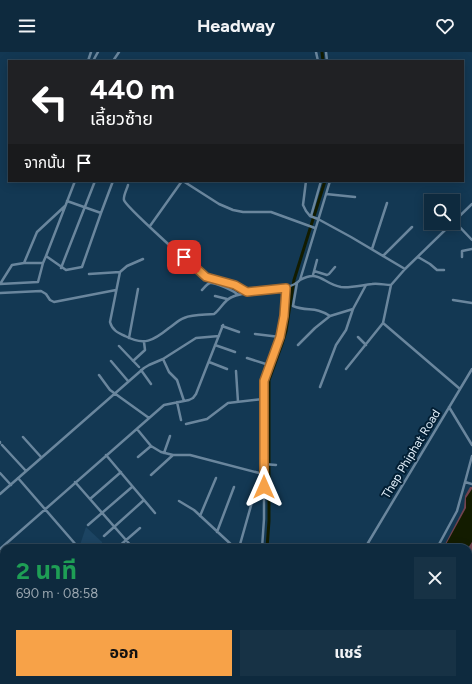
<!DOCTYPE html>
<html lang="th">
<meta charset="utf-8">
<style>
:root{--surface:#0e2a3e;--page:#173245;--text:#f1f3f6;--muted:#9ba7b0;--line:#2e4658;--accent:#f7a248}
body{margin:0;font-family:Figtree,"Noto Sans Thai",sans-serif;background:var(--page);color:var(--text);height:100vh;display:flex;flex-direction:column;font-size:15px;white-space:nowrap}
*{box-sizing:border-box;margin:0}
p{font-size:13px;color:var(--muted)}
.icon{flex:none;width:22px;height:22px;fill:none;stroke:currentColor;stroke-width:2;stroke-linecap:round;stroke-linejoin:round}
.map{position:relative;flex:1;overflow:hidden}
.sheet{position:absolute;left:0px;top:492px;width:472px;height:140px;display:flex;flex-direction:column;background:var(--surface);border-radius:12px 12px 0 0;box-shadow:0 2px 10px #0003,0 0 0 1px var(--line)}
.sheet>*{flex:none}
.guide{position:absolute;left:8px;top:8px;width:456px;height:122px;border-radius:0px;box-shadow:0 2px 10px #0003,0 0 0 1px var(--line);background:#202124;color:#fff;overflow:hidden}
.tools{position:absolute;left:424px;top:142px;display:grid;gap:8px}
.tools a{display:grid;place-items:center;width:36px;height:36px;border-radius:0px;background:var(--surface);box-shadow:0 2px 10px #0003,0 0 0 1px var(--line);font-size:20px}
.pin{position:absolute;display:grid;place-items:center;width:34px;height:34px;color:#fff;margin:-17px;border-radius:8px;box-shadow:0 2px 6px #0006}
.me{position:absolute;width:44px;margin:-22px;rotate:0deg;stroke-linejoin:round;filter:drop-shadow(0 0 3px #0008)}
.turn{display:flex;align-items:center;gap:14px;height:84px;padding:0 16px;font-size:18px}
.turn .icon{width:52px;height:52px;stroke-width:2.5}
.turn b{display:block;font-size:28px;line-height:34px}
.then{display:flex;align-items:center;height:38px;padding:0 16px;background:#0003;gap:8px;font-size:15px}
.round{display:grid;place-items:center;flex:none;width:42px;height:42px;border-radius:0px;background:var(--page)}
.summary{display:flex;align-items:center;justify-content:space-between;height:68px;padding:0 16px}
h1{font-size:24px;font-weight:700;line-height:30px;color:#1e9e55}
.action{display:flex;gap:8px;margin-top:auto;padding:8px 16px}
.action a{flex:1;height:46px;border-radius:0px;background:var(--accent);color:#111;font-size:16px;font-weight:700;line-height:46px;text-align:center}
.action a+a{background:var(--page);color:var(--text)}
header{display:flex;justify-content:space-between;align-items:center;height:52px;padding:0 16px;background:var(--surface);font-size:18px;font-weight:700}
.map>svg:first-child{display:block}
.built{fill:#1c4462}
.green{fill:#72434f}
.water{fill:#131c00}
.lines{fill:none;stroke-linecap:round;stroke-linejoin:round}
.canal{stroke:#131c00;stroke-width:3}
.minor{stroke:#6a869d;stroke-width:2.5}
.secondary{stroke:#86b3d8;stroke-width:3.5}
.route-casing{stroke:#a1692f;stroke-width:10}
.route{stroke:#f7a248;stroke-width:7}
.labels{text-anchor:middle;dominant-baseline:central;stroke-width:4;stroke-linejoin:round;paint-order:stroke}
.street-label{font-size:12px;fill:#e0eef9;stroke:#021e33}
</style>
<header><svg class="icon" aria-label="menu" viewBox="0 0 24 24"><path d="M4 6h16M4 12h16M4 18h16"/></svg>Headway<svg class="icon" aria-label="heart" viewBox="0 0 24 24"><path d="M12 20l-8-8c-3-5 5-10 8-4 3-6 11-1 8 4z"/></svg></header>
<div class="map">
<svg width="472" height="632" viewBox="0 0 472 632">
<rect width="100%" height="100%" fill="#133853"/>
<path class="built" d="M86,475L102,490V492L105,496H79Z"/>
<path class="green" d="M470,435H472V588H468V496H443L464,456L465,444Z"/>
<path class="water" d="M472,437V490L468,496H444L466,456V446Z
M4,526V561L0,559V530Z"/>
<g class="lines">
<path class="canal" d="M322,0L323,9
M267,496L269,469V328L282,292L286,279L294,228L325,129
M247,632L248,628"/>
<path class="minor" d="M316,0L318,9
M326,0L327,9
M88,9L91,0
M93,9L98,0
M113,9L119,0
M183,129L219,152L233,158L243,160H271L315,176
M306,129L303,153L306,159L310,164L318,167L351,185L405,217
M128,133C127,137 123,144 124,148C125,154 191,213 201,221C215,230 233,230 247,240
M326,142L355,145
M436,143L442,149
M67,149L101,161L113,129
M65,154L37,180L24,211H43L46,204L66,218L82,215L101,161
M453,161L458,167
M311,164L321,129
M455,170L472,188
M150,174L182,129
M372,197L387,151
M46,204L75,129
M383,204L412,175
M418,205L430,212L437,218H444
M462,205V199L472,197
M143,207L127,214L120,220L110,270C112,278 118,281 125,284C144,294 153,289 169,276C174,273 178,268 184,266C193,262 205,263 214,262C221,257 224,248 232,245C249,237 289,241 300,228L330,129
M61,216L95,129
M314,219L327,223L329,222L335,215
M89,222L120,220
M313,223L317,208
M300,228C320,217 323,232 341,235C351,236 362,233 372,232C378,231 385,233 391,233
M297,231L293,254C308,260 315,254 330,264
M0,232L38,230L43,211
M0,232L12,213L24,211
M202,238C204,236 207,232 210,231C214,230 235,239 238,243
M0,241L41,239L46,242L50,248L54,250L116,238
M215,244L227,247
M453,248L472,251
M383,271L460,337
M222,274L239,280
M255,282L280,285
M358,285L366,293
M129,286L138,237
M215,293L235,300
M298,293L315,276L330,264L353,257
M119,294L139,315
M247,306L269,313
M163,307L169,320L177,328L184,349
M111,309L128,329
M133,309L145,298L144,290
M209,310L227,317
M346,317L383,271L391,233L405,217L472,152
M141,318L151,332
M236,319L238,350
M99,323L110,338L149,366
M320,335L336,293L346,278L353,257L366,233
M177,350L181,368
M449,355L472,393
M186,372L207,367L228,351L263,347
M137,377L151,394L161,400L173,403H190L263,422
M23,385L41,405
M0,391V390
M2,393L26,419
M164,401L170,384
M106,403L155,461
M472,404L465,430L472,432
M138,405L151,394
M264,412L276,413
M0,421L11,433
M151,423L173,403
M18,426L77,494
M75,430L133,496
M0,442L144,316L149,313L163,307L196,286L219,284
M90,447L121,420
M179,449L194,458L235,496
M200,464L216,426
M88,473L132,435
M217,480L234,435
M104,484L144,448
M117,496L140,476
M239,496L254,443
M262,496L264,467V329L280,285L284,264L286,236
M365,496L472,317
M437,496L457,459L465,430
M0,497L164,353L189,348L193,346L196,342L223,273
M0,596L3,595L4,578
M0,623L4,613
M201,632L202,628
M243,632L244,628
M251,632L252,628
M284,632L286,628"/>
<path class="secondary" d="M268,628L278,632
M39,632L117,628"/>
</g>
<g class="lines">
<g class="route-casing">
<path id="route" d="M184,205L206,225L235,233L247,240L286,236L284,264L280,285L264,329V435"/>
</g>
<use href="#route" class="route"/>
</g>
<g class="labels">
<g class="street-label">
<text transform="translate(411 402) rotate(-59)">Thep Phiphat Road</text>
</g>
</g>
</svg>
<div class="tools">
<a><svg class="icon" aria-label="search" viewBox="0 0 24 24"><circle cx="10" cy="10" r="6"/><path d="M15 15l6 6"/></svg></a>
</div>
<div class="pin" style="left:184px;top:205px;background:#d93025"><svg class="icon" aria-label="arrive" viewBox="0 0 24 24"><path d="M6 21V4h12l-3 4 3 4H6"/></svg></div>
<svg class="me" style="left:264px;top:435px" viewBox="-20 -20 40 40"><path d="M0-17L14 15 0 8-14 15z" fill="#f7a248" stroke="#fff" stroke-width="4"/></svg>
<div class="guide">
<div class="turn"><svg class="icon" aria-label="left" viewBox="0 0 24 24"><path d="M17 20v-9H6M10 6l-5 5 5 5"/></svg><div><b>440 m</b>เลี้ยวซ้าย</div></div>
<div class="then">จากนั้น<svg class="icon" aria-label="arrive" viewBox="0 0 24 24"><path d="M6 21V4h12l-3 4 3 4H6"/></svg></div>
</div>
<section class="sheet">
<div class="summary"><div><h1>2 นาที</h1><p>690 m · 08:58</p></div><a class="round"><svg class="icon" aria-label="close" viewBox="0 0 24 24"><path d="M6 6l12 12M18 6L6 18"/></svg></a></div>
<div class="action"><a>ออก</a><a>แชร์</a></div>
</section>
</div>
